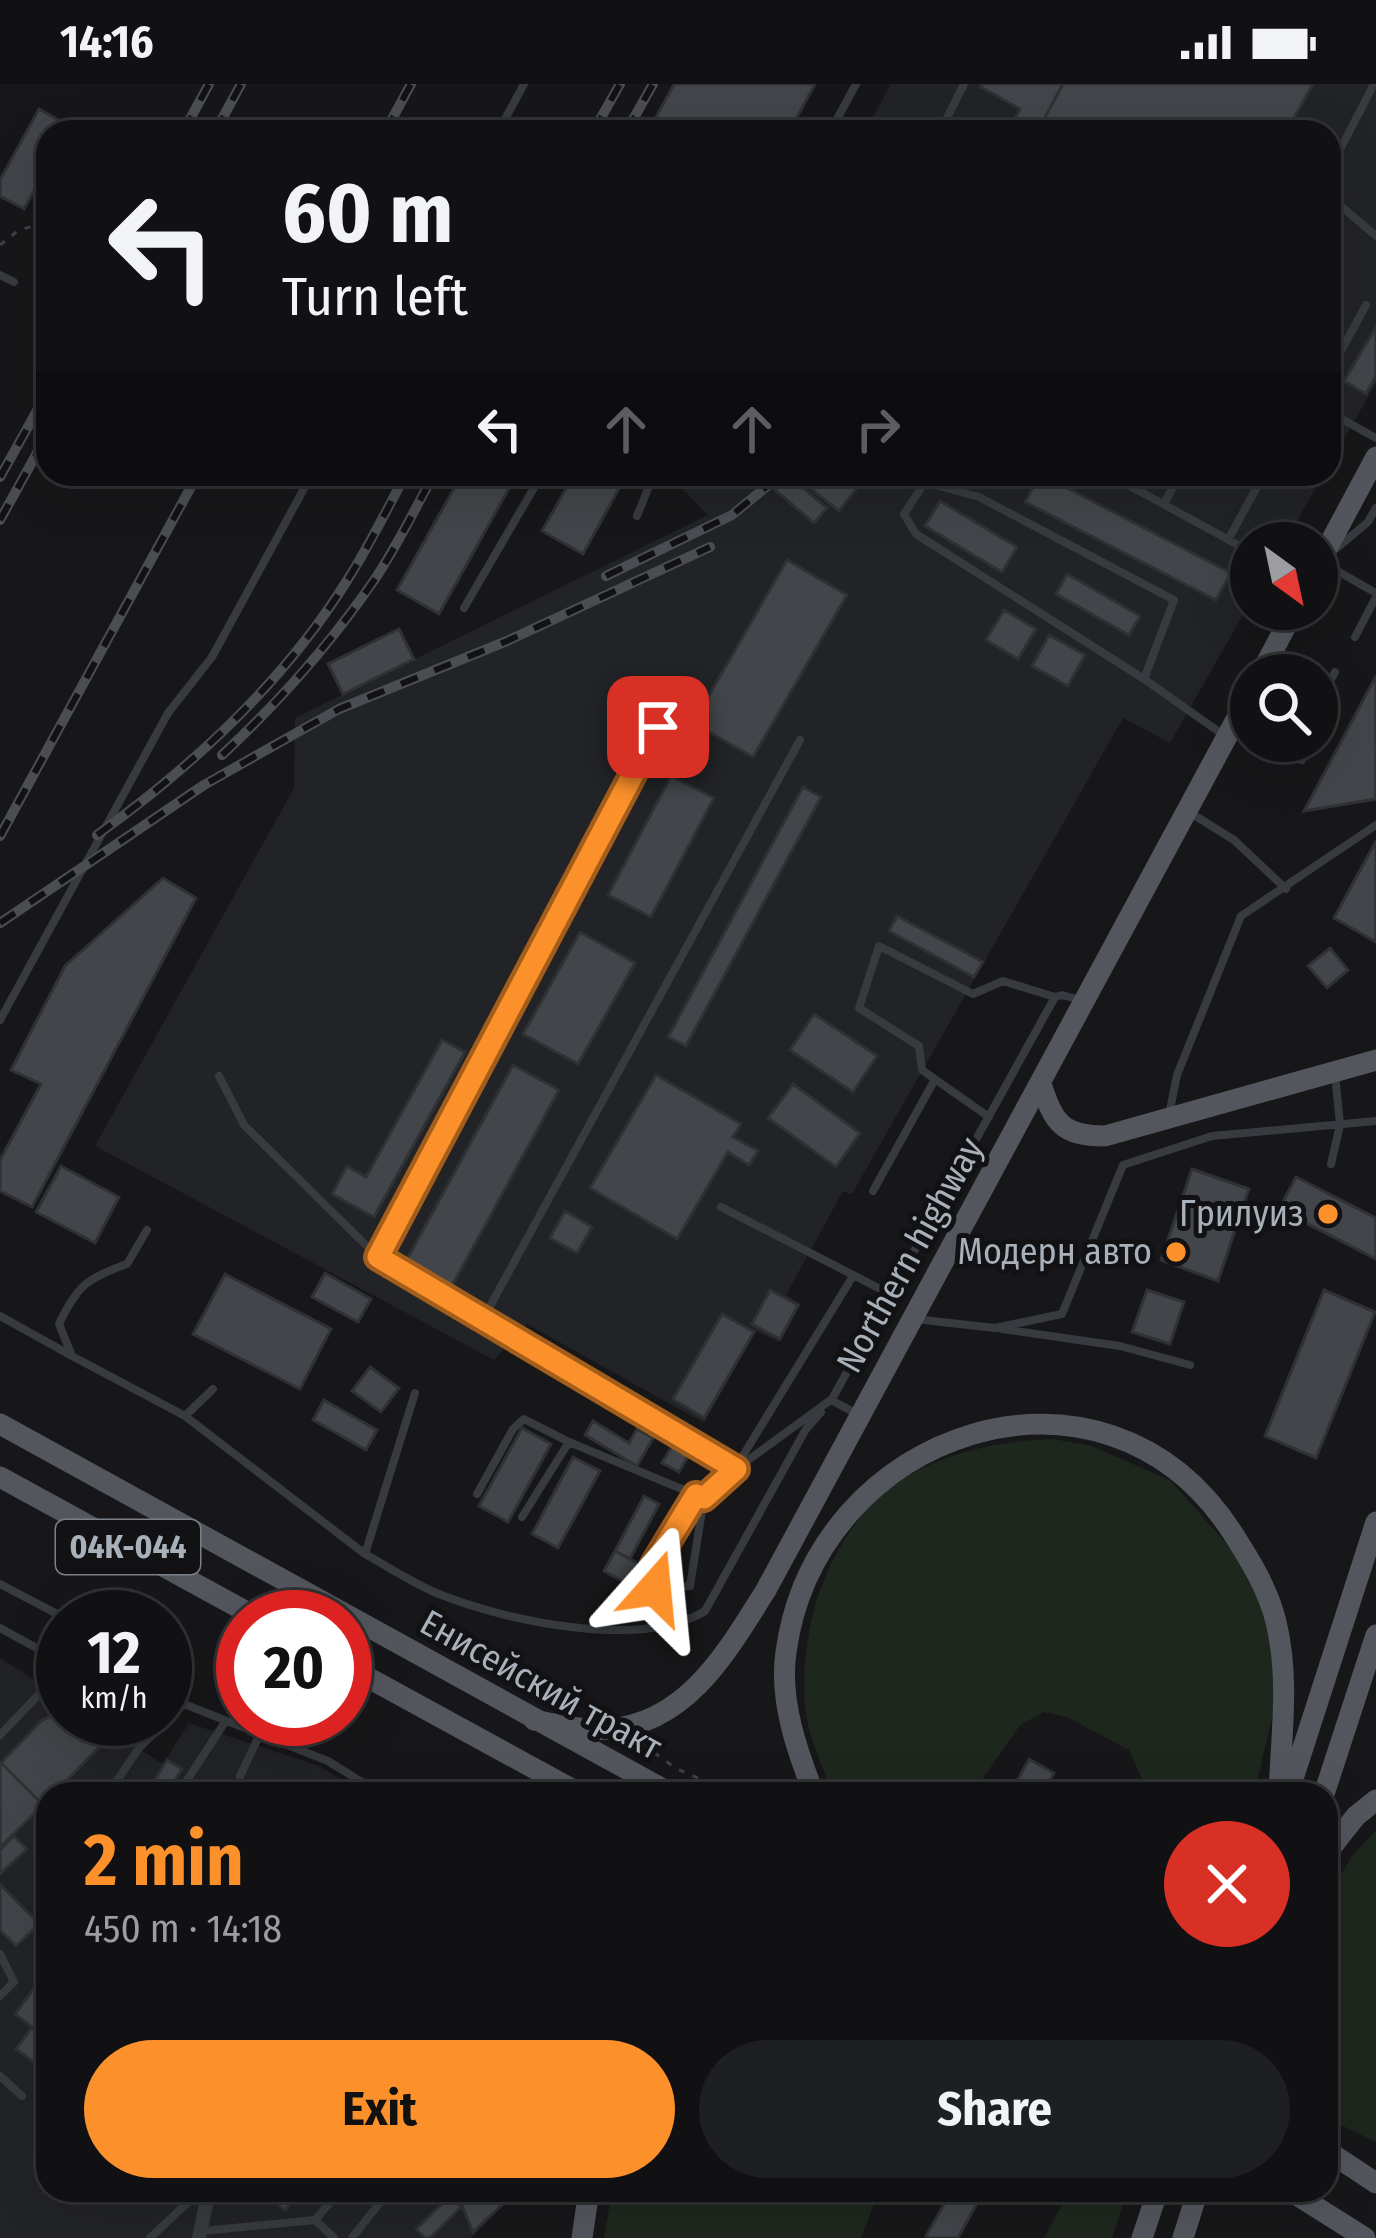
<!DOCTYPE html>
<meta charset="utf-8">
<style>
:root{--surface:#111113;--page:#1e1f21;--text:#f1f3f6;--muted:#9c9da0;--line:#303133;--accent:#fc912b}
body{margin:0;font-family:"Fira Sans Condensed",sans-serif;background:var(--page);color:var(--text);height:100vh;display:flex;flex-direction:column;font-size:45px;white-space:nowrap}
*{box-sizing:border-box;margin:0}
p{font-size:39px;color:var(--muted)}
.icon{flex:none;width:66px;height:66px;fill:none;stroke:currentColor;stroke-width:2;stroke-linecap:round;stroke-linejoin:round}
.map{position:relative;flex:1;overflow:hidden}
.sheet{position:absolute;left:36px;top:1698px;width:1302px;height:420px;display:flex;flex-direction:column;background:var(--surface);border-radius:36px;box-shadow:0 12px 48px #0002,0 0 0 3px var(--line)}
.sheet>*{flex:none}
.top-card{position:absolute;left:36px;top:36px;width:1305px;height:366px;border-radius:36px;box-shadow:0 12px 48px #0002,0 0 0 3px var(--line);background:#111113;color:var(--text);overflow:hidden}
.needle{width:78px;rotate:147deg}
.controls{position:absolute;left:1230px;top:438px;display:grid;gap:24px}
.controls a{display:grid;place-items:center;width:108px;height:108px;border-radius:50%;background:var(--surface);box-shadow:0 12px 48px #0002,0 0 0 3px var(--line);font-size:60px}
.speed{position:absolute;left:36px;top:1506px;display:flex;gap:24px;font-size:60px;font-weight:700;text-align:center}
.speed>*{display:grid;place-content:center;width:156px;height:156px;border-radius:50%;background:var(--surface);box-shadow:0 12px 48px #0002,0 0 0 3px var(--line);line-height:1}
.speed small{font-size:30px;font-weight:400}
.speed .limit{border:18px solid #d22;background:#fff;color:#111}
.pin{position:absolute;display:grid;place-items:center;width:102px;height:102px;color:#fff;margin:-51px;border-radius:24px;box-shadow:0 6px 18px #0006}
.me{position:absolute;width:132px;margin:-66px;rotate:18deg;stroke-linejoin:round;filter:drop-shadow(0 0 9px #0008)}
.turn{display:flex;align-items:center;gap:42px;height:252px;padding:0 48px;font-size:54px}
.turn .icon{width:156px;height:156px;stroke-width:2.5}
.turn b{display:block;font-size:84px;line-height:102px}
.lanes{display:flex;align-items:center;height:114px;padding:0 48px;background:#0003;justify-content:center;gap:60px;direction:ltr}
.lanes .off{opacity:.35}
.round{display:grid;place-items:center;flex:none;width:126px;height:126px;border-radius:63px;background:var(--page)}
.overview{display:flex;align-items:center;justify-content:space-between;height:204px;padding:0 48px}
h1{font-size:72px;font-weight:700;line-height:90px;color:var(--accent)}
.button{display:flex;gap:24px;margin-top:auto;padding:24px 48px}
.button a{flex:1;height:138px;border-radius:72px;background:var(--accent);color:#111;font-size:48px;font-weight:700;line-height:138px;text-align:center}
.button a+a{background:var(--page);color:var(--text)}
.status{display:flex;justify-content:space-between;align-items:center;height:84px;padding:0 60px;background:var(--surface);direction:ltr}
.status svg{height:33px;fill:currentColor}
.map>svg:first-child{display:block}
.built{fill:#222326}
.green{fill:#1e271e}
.building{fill:#424549;stroke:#303135;stroke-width:3}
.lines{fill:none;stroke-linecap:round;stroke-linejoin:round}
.path{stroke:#3d4145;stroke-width:3;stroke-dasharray:6 9;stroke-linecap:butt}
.service{stroke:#373a3e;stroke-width:8}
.minor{stroke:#373a3e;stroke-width:14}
.primary{stroke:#53575d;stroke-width:21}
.rail-casing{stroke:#4a4e53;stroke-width:10}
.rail{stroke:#121214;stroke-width:6;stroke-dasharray:18;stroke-linecap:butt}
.route-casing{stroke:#a45e1c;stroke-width:30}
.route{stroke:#fc912b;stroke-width:21}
.poi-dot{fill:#fc912b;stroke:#121214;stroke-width:4.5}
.labels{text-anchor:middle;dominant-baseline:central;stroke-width:10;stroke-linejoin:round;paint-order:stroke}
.shield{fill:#121214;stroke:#7b8188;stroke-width:3}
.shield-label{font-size:33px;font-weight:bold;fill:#a8b0b9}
.poi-label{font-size:36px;fill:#a8b0b9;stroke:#121214;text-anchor:end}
.street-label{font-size:36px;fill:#a8b0b9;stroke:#121214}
</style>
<div class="status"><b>14:16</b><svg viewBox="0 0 49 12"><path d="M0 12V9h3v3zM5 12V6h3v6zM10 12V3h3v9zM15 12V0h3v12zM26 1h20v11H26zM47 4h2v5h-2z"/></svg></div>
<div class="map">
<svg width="1376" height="2154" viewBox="0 0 1376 2154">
<rect width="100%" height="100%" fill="#171719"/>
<path class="built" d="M891,0H1376V299L1329,381V48H865Z
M680,390H1324L1284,459H1251V517L1170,659L1123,634L852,1110L843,1107L786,1211L801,1220L779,1258L756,1247L704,1339L527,1240L494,1276L95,1062L294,704L295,634L708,431L675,398Z
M0,1574L63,1614V1635H94L163,1680L189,1639L319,1682L364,1710H48V2106H519L471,2154H0Z"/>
<path class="green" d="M1053,1355L1092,1362L1171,1397L1234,1468L1258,1514L1271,1559L1275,1621L1254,1710H1149L1129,1666L1067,1633L1044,1628L1020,1641L972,1710H834C823,1684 807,1651 805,1622C799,1542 828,1449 896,1400C941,1368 999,1357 1053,1355Z
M1376,1746V2058L1326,2034V1817L1351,1773Z
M612,2106H863L874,2120L861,2154H604Z
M1070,2106H1128L1112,2154H1044Z"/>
<path class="building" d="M674,0H815L789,48H648Z
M983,0H1063L1037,48H1007L1020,25L981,3Z
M1063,0H1313L1286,48H1037Z
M39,25L69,42L66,48H48V81L24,125L0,112V96Z
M1376,243V292L1366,310L1344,297Z
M462,390H517L439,530L397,506Z
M574,390H605L622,399L583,470L542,447Z
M792,390H868L839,427Z
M1040,390L1231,489L1216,516L1025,418Z
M788,391L827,424L814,439L775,406Z
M940,417L1017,463L1002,488L925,442Z
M787,476L847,511L753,673L693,639Z
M1067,490L1140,532L1129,551L1056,510Z
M1004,526L1036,545L1018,575L986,556Z
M399,545L414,575L343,610L328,580Z
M1049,551L1085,571L1068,602L1032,582Z
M1376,592V715L1304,727Z
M671,692L714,714L651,833L608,811Z
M803,703L821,713L686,962L668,953Z
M1376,757V858L1334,834Z
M163,794L196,814L32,1123L0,1107V1076L41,1000L11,986L65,882Z
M897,832L983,878L974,893L889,847Z
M580,848L635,879L578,980L523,950Z
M1330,864L1348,886L1327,904L1308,882Z
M814,930L877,972L853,1008L790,966Z
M442,956L465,968L374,1133L332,1110L347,1082L366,1093Z
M513,981L559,1006L452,1202L406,1177Z
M656,991L741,1040L733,1053L758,1067L749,1081L728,1068L677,1155L590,1104Z
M793,1000L860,1049L836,1083L768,1034Z
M61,1082L119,1113L95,1159L36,1128Z
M1192,1085L1249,1105L1218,1197L1161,1176Z
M1296,1093L1376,1134V1175L1279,1125Z
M565,1127L592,1143L577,1169L550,1154Z
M325,1189L371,1215L358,1238L312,1213Z
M225,1190L331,1245L300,1305L193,1250Z
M770,1206L798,1221L780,1255L752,1240Z
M1147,1206L1184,1218L1170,1260L1132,1248Z
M1324,1206L1375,1228L1316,1374L1265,1352Z
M722,1230L754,1248L704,1334L673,1315Z
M370,1283L399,1304L381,1328L352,1307Z
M324,1316L377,1346L366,1366L313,1336Z
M593,1337L629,1359L637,1345L653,1354L637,1382L585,1351Z
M522,1344L551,1360L508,1438L479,1422Z
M675,1357L691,1367L679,1388L662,1379Z
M573,1373L600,1387L558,1464L532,1450Z
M644,1412L659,1420L630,1475L615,1467Z
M615,1467L642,1481L631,1502L604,1487Z
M56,1630L78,1637L101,1661L54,1710H48L43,1721L1,1679L42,1636Z
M1029,1675L1054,1689L1042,1710H1010Z
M167,1676L182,1685L167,1710H146Z
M1,1679L43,1721L0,1763V1680Z
M14,1752L27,1765L0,1790V1766Z
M0,1800L39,1840L16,1862L0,1846Z
M45,1889L48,1891V1955L15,1930Z
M32,1943L48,1955L46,1987L16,1965Z
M269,2106H302L285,2126L265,2110Z
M480,2106H505L500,2111L506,2117L473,2148L462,2122Z
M951,2108L976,2121L958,2154H930L926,2152Z
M450,2112L461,2123L430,2154H425L416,2145Z"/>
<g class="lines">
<path class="path" d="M0,161L19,146L48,138
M642,1660L677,1685L735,1710"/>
<path class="service" d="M498,48L524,0
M830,48L856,0
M940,48L964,0
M1329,87L1374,0
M1329,112L1376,152
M0,191L14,198
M1329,289L1366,221
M1329,328L1376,354
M1108,390L1251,468
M1164,420L1180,390
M637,432L654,390
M1228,456L1264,390
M1337,464L1368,438L1376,424
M1325,480L1376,509
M464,524L542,390
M1355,553L1376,513
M1144,595L1174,516L979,413L925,398L904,430L916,450L1144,595L1225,652
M1317,622L1335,588
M1302,676L1306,657
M1189,728L1234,756L1286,805
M0,936L168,629L212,573L312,390
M219,992L244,1041L378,1173L736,1385
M1169,1031L1177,991L1241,832L1376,741
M989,1033L922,986L919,962L859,924L879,862L973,910L1003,897L1055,913L1062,911L1084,917
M1331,1080L1340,1041L1335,990
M873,1107L934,997
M721,1123L892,1211
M147,1146L127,1180C87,1194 77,1202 59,1240L72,1272L185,1332L365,1470
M378,1173L679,602
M0,1232L72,1272
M483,1235L800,656
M915,1235L995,1244L1062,1230L1123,1081L1212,1052L1376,1037
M1002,1245L1120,1262L1190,1281
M415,1309L365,1470C389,1483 414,1500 439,1510C506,1537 641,1566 705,1527L806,1345L821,1328
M831,1316L859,1331
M185,1332L213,1305
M739,1378L853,1192
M477,1410L513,1345L524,1335L569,1358
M704,1414L696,1411L654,1480V1504L690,1502L704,1414L736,1385L832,1315L1055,913
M522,1433L569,1358L696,1411
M0,1500L63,1533
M0,1544L62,1578
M165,1599L184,1620L328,1677L381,1710
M165,1616L183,1620
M0,1651L46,1603L62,1578
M240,1692L260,1650
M108,1710L139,1664L184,1620
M178,1710L225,1638
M0,1870L14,1898L0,1912
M0,1992L22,2012
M203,2147L315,2136
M150,2154L201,2106
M334,2154L315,2136L341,2106
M352,2154L388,2108L364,2106"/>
<path class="minor" d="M199,2154L209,2106"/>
<path class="primary" d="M1317,483L1376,373
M1260,591L1295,525
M1041,1000C1054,1039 1062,1052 1105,1052L1376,976
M0,1340L672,1710
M0,1393L256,1533
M345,1581L581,1710
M534,1636C559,1641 584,1647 609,1645C688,1639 728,1566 766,1506L1251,608
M814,1710C797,1667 779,1616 786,1568C816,1347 1103,1249 1232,1448C1250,1476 1268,1505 1276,1538C1290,1596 1281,1651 1279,1710
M1288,1710L1376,1438
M1324,1710L1376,1551
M1326,1770L1356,1732L1376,1716
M1326,2066L1376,2099
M1289,2106L1365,2154
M582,2154L589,2106
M1142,2154L1158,2106
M1183,2154L1198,2106"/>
<g class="rail-casing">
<path id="rail" d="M183,48L209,0
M215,48L241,0
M385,48L411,0
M593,48L620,0
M626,48L653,0
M0,393L48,307
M0,436L48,349
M606,492L732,431L782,390
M222,671C278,619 331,559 375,495C397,462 415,425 434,390
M97,751C193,682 285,597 348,495C369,462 387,425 406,390
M0,752L198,390
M0,839L204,701L339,625L507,557L710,463"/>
</g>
<use href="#rail" class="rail"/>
</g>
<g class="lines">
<g class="route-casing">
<path id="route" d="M655,1504L654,1480L696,1411L704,1414L736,1385L378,1173L658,643"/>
</g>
<use href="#route" class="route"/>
</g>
<g class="poi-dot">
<circle cx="1328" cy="1130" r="12"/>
<circle cx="1176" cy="1168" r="12"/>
</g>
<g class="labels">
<rect class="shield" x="56" y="1436" width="144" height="54" rx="9"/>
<g class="shield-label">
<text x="128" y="1463">04К-044</text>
</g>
<g class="poi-label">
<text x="1304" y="1130">Грилуиз</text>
<text x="1152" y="1168">Модерн авто</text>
</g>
<g class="street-label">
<text transform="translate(910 1171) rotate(-61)">Northern highway</text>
<text transform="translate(541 1601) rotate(29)">Енисейский тракт</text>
</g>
</g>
</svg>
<div class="controls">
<a><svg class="needle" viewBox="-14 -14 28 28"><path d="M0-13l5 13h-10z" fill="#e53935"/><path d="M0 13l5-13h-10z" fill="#9c9da0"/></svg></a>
<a><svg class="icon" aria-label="search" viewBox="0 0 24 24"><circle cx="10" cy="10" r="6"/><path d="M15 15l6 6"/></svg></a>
</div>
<div class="speed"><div>12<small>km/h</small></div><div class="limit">20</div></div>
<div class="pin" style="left:658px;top:643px;background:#d93025"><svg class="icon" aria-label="arrive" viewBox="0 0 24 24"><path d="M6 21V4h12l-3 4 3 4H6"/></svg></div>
<svg class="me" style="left:655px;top:1504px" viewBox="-20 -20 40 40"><path d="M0-17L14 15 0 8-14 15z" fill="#fc912b" stroke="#fff" stroke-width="4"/></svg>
<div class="top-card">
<div class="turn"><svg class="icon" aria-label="left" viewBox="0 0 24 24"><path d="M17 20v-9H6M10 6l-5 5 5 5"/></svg><div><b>60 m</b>Turn left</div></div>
<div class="lanes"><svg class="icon" aria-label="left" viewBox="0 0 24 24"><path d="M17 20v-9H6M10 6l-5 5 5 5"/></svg><svg class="icon off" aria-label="ahead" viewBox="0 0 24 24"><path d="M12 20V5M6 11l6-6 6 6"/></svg><svg class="icon off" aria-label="ahead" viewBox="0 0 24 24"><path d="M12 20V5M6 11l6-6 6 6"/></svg><svg class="icon off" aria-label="right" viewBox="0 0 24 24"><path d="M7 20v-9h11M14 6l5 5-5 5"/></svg></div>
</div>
<section class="sheet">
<div class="overview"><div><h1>2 min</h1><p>450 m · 14:18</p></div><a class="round" style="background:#d93025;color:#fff"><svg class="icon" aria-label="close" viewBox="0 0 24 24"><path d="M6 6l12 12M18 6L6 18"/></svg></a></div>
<div class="button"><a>Exit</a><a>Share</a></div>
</section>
</div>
